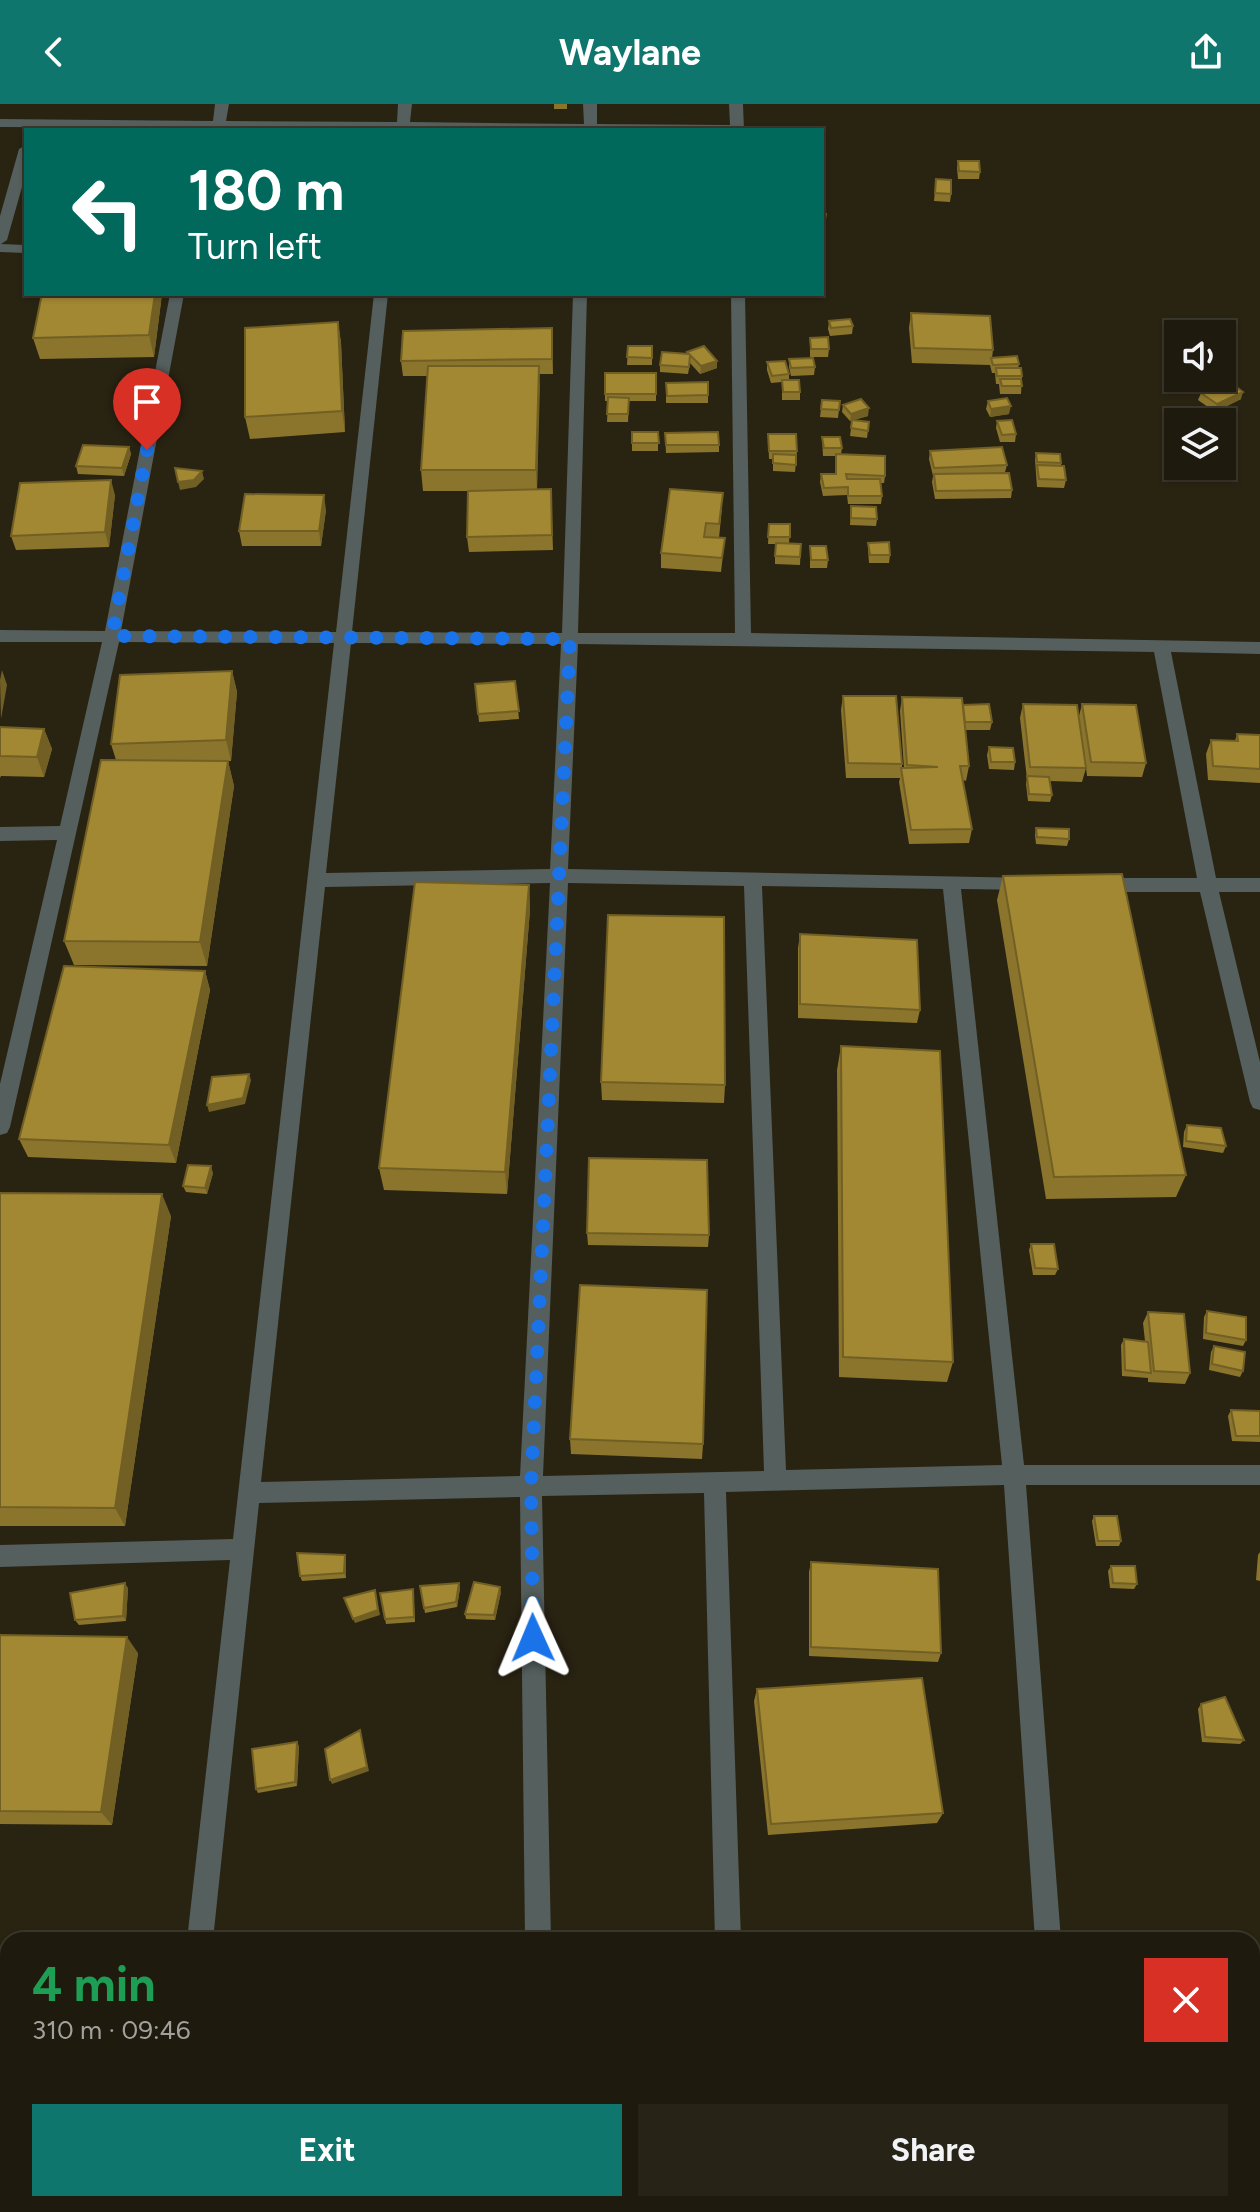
<!DOCTYPE html>
<meta charset="utf-8">
<style>
:root{--surface:#1f1a0e;--page:#272317;--text:#f1f3f6;--muted:#a1a19e;--line:#3c382e;--accent:#0f766e}
body{margin:0;font-family:Figtree,sans-serif;background:var(--page);color:var(--text);height:100vh;display:flex;flex-direction:column;font-size:30px;white-space:nowrap}
*{box-sizing:border-box;margin:0}
p{font-size:26px;color:var(--muted)}
.icon{flex:none;width:44px;height:44px;fill:none;stroke:currentColor;stroke-width:2;stroke-linecap:round;stroke-linejoin:round}
.map{position:relative;flex:1;overflow:hidden}
.side{position:absolute;left:0px;top:1828px;width:1260px;height:280px;display:flex;flex-direction:column;background:var(--surface);border-radius:24px 24px 0 0;box-shadow:0 2px 6px #0004,0 0 0 2px var(--line)}
.side>*{flex:none}
.top-card{position:absolute;left:24px;top:24px;width:800px;height:168px;border-radius:0px;box-shadow:0 2px 6px #0004,0 0 0 2px var(--line);background:#00695c;color:#fff;overflow:hidden}
.buttons{position:absolute;left:1164px;top:216px;display:grid;gap:16px}
.buttons a{display:grid;place-items:center;width:72px;height:72px;border-radius:0px;background:var(--surface);box-shadow:0 2px 6px #0004,0 0 0 2px var(--line);font-size:40px}
.pin{position:absolute;display:grid;place-items:center;width:68px;height:68px;color:#fff;margin:-82px -34px;border-radius:50% 50% 50% 0;rotate:-45deg;box-shadow:0 0 8px #0007}
.pin .icon{rotate:45deg}
.me{position:absolute;width:88px;margin:-44px;rotate:359deg;stroke-linejoin:round;filter:drop-shadow(0 0 6px #0008)}
.turn{display:flex;align-items:center;gap:28px;height:168px;padding:0 32px;font-size:36px}
.turn .icon{width:104px;height:104px;stroke-width:2.5}
.turn b{display:block;font-size:56px;line-height:68px}
.round{display:grid;place-items:center;flex:none;width:84px;height:84px;border-radius:0px;background:var(--page)}
.overview{display:flex;align-items:center;justify-content:space-between;height:136px;padding:0 32px}
h1{font-size:48px;font-weight:700;line-height:60px;color:#1e9e55}
.primary-button{display:flex;gap:16px;margin-top:auto;padding:16px 32px}
.primary-button a{flex:1;height:92px;border-radius:0px;background:var(--accent);color:#fff;font-size:32px;font-weight:700;line-height:92px;text-align:center}
.primary-button a+a{background:var(--page);color:var(--text)}
header{display:flex;justify-content:space-between;align-items:center;height:104px;padding:0 32px;background:var(--accent);color:#fff;font-size:36px;font-weight:700}
.map>svg:first-child{display:block}
.lines{fill:none;stroke-linecap:round;stroke-linejoin:round}
.minor{fill:#545f5e;fill-rule:evenodd}
.wall{fill:#8b752c}
.shaded-wall{fill:#715f24}
.building{fill:#a28833;stroke:#715f24;stroke-width:2}
.route{stroke:#1a73e8;stroke-width:14;stroke-dasharray:0 25.2}
</style>
<header><svg class="icon" aria-label="back" viewBox="0 0 24 24"><path d="M15 5l-7 7 7 7"/></svg>Waylane<svg class="icon" aria-label="share" viewBox="0 0 24 24"><path d="M12 15V3M7 8l5-5 5 5M5 13v7h14v-7"/></svg></header>
<div class="map">
<svg width="1260" height="2108" viewBox="0 0 1260 2108">
<rect width="100%" height="100%" fill="#292312"/>
<g class="lines">
<path class="minor" d="M215,0H229L226,17L397,18L398,0H412L410,18L584,20L583,0H597V20L730,21L729,0H743L744,26L0,23V15L213,17Z
M26,41V69L7,136L1,140L26,141V149L0,148V112L19,45Z
M170,190H184L121,527L336,528L374,190H388L352,528L562,529L573,190H587L578,529H735L731,190H745L751,529L1260,538V550L1171,548L1216,774H1260V788H1219L1260,958V1006L1253,1004L1250,998L1200,788H1100L1091,781L1100,774H1197L1154,548L578,540L568,765L1034,774L1037,779L1034,784L1028,786L961,785L1024,1361H1260V1381H1026L1061,1836H1035L1004,1381L726,1388L741,1836H715L704,1389L542,1392L551,1836H525L520,1393L259,1399L213,1836H187L230,1456L0,1463V1441L233,1435L334,539L119,538L10,1023L7,1029L0,1031V980L57,736L0,737V723L60,722L102,538H0V526L105,527ZM351,539L561,540L550,765L326,769ZM550,779L520,1372L261,1378L325,783ZM568,779L744,782L764,1367L543,1372ZM762,782L943,785L1002,1361L786,1366Z
M0,1855H8V1881H0Z
M1252,1864H1260V1890H1252Z
M152,2100H178L177,2108H151Z
M527,2100H553V2108H527Z"/>
</g>
<path class="wall" d="M554,0H567V5H554Z
M958,57L980,68L979,75H958L957,64Z
M936,75L951,90L950,98L934,97Z
M42,190H162L154,253L40,255L33,234Z
M549,190H563V193H549Z
M911,209L993,246L992,254L1019,260L1018,264L1022,272L1021,290H1000L999,280H996L995,269H992L990,261L912,259L909,224Z
M829,217L853,222L852,230L830,232L828,225Z
M338,218L341,239L345,328L250,335L245,313Z
M552,224L553,270H539L537,385H551L553,446L469,448L467,433L468,387H423L421,366L428,272H403L401,257Z
M810,234L829,245L828,253H810Z
M628,242H652V261H627Z
M687,248L717,264L700,270L690,259L688,270L660,268V261L687,250Z
M789,255L815,263L814,271L791,272L789,263Z
M767,258L789,270V276L800,288V296H782V278L771,279L767,266Z
M605,269H656V297H629L628,318H607L608,297H605Z
M666,279L708,291V299H666Z
M1201,289L1241,295L1215,308L1198,296Z
M822,296L840,297L838,314L820,313Z
M988,297L1009,310L990,313L986,305Z
M843,301L868,312L854,316L869,318L867,334L850,332L852,317H850L842,308Z
M997,317L1016,330L1015,338H1000L996,324Z
M632,328H658V347H632Z
M665,329L719,341V348L666,349Z
M768,330L797,347L795,368L773,367V355H769Z
M822,333L842,344L841,350L885,372L884,379H881L882,392L881,400H848L847,391L823,392L820,378L821,370H835L836,352H823Z
M129,343L131,350L124,372L78,370L76,362Z
M930,347L1007,361L1005,368L1012,386L1011,394L935,395L932,378L933,372L929,355Z
M1036,349L1061,359V361L1066,376L1064,384L1037,383L1035,356Z
M115,391L109,443L16,446L11,432Z
M851,402L877,415L876,422L850,421Z
M722,404L719,434H725L721,468L661,464V449Z
M326,406L321,442H242L239,427Z
M769,420H790L789,440H801L800,461L775,460V440H768Z
M868,439L890,451L889,459H869L868,446Z
M810,442L828,456L827,464H810Z
M232,567L237,588L231,657H228L234,682L207,862L74,861L64,837L116,656L111,640Z
M515,577L519,615L479,618L475,580Z
M843,592L902,660V664H904L900,607L902,593L963,601L992,618L990,626H965L969,662L966,677L963,676L972,725L969,739L909,740L899,678L900,674H846L841,606Z
M1023,600L1079,612L1082,600L1146,659L1142,673L1087,672L1086,664L1082,678L1050,677L1052,691L1050,698L1028,697L1026,680L1027,675L1020,614Z
M0,623L44,625L52,645L44,673L1,672L0,674Z
M1237,630L1260,631V679L1208,676L1206,650L1211,636L1235,637Z
M989,643L1015,658L1014,666L989,665L987,651Z
M1036,724L1069,735L1067,742L1036,740L1035,731Z
M1003,772L1186,1071L1176,1093L1046,1095L997,796Z
M529,781L530,806L507,1090L384,1086L379,1064Z
M800,830L920,906L917,919L798,914V844Z
M205,867L210,886L176,1059L28,1053L19,1035Z
M841,942L953,1258L947,1278L839,1273L837,966Z
M601,978L725,981L724,999L602,996Z
M1187,1021L1226,1042L1223,1049L1183,1043L1184,1028Z
M213,1069L207,1090L186,1088L183,1082Z
M0,1089L171,1112L125,1422H0Z
M587,1129L709,1131L708,1143L588,1141Z
M1031,1140L1058,1165L1055,1171H1033L1029,1146Z
M1207,1207L1246,1236L1243,1242L1203,1235L1204,1213Z
M1148,1208L1190,1269L1185,1280L1148,1278V1274L1122,1272L1121,1241L1124,1235L1145,1237L1143,1219Z
M1214,1242L1243,1267L1240,1273L1209,1266L1211,1248Z
M1231,1306L1260,1307V1338L1232,1337L1228,1312Z
M570,1335L703,1340L702,1355L571,1350Z
M1094,1412L1121,1437L1119,1442H1096L1092,1417Z
M1260,1448V1477L1256,1476L1258,1451Z
M345,1451L346,1456V1474L302,1477L300,1472Z
M811,1458L941,1549L938,1558L809,1552V1468Z
M1111,1462L1137,1480L1134,1485L1110,1484L1108,1467Z
M459,1479L460,1484L457,1503L425,1509L420,1482Z
M128,1484L126,1517L79,1521L75,1516Z
M413,1485L415,1518L386,1520L380,1489Z
M501,1488L495,1516L466,1515L465,1510Z
M0,1531L138,1549L112,1721L0,1720Z
M757,1585L943,1709L937,1719L768,1731L754,1597Z
M1201,1600L1244,1636L1240,1640L1202,1638L1198,1605Z
M299,1642L297,1682L258,1689L256,1685Z
M994,2100H1252L1260,2108H995Z"/>
<path class="shaded-wall" d="M155,190H162L154,253L149,231Z
M338,218L341,239L345,328L342,307Z
M717,257V264L700,270L701,262Z
M539,262L540,283L537,387L536,366Z
M1243,288L1241,295L1215,308L1217,300Z
M1011,302L1009,310L990,313L991,305Z
M869,304L868,312L850,317L851,310Z
M129,343L131,350L124,372L122,364Z
M202,367L204,375L196,383L180,386L178,378Z
M111,376L115,391L109,443L105,428Z
M324,391L326,406L321,442L319,427Z
M2,566L7,581L1,615L0,576Z
M232,567L237,588L231,657L226,636Z
M44,625L52,645L44,673L37,653Z
M228,657L234,682L207,862L200,838Z
M529,781L530,806L507,1090L505,1068Z
M205,867L210,886L176,1059L169,1041Z
M249,970L251,976L245,1000L209,1008L207,1001Z
M211,1062L213,1069L207,1090L205,1084Z
M162,1090L171,1112L125,1422L115,1404Z
M345,1451L346,1456V1474L344,1469Z
M125,1479L128,1484L126,1517L123,1512Z
M459,1479L460,1484L457,1503L456,1498Z
M500,1483L501,1488L495,1516L494,1511Z
M375,1486L380,1511L355,1519L353,1515Z
M127,1533L138,1549L112,1721L101,1708Z
M360,1626L369,1667L332,1680L330,1676Z
M297,1638L299,1642L297,1682L295,1678Z
M92,2100H102L101,2108H91Z"/>
<path class="building" d="M958,57H979L980,68L959,67Z
M936,75L951,76V90L935,89Z
M822,96H825V104H822Z
M822,109L826,110L823,125L822,124Z
M42,190H155L149,231L33,234Z
M911,209L990,212L993,246L914,244Z
M850,215L853,222L831,224L829,217Z
M338,218L342,307L245,313V224Z
M552,224V255L401,257L403,227Z
M828,233L829,245H811L810,234Z
M628,242H652V254L627,253Z
M704,242L717,257L701,262L690,251L689,263L660,261L662,248L689,250L687,248Z
M1017,252L1019,260L993,261L991,254Z
M813,254L815,263L791,264L789,255Z
M785,257L789,270L772,272L767,258Z
M428,262H539L536,366H421Z
M996,264H1021L1022,272H997Z
M605,269H656V290H605Z
M1000,275H1021L1022,282H1002Z
M782,276H799L800,288H783Z
M1227,276L1243,288L1217,300L1201,289Z
M708,278V291L667,292L666,279Z
M608,293L629,294L628,310H607Z
M1007,294L1011,302L991,305L988,297Z
M861,295L869,304L851,310L843,301Z
M822,296L840,297L839,306L821,305Z
M852,316L869,318L868,327L851,324Z
M1012,316L1016,330L1002,331L997,317Z
M632,328H658L659,339H632Z
M718,328L719,341H666L665,329Z
M768,330H796L797,347H769Z
M822,333H840L842,344H824Z
M83,341L129,343L122,364L76,362Z
M1002,343L1007,361L934,364L930,347Z
M1036,349L1060,350L1061,359L1037,358Z
M773,350L796,351V361L773,359Z
M836,350L885,352V372L846,370L847,375H880L882,392H848V383L824,384L821,370H836Z
M1037,361L1064,362L1066,376L1039,375Z
M175,364L202,367L194,376L178,378Z
M1009,369L1012,386L936,387L934,370Z
M111,376L105,428L11,432L20,379Z
M551,385L552,431L467,433L468,387Z
M670,385L723,389L719,420L706,419L704,433L725,434L722,454L661,449Z
M245,390L324,391L319,427H239Z
M851,402L876,403L877,415L851,414Z
M769,420H790V433H768Z
M889,438L890,451H870L868,439Z
M776,439L801,440L800,453L775,452Z
M810,442H826L828,456H811Z
M232,567L226,636L111,640L120,571Z
M515,577L519,607L478,610L475,580Z
M843,592H896L902,660L848,659Z
M902,593L962,594L969,662H960L972,725L911,726L901,664L938,663L907,661Z
M989,600L992,618H965L963,601Z
M1023,600L1077,601L1086,664L1030,663Z
M1082,600L1136,601L1146,659L1091,658Z
M0,623L44,625L37,653L0,652Z
M1237,630L1260,631V665L1213,662L1211,636L1238,637Z
M989,643L1013,644L1015,658H991Z
M101,656L228,657L200,838L64,837Z
M1027,672L1049,673L1052,691L1029,690Z
M1036,724L1069,725V735L1037,733Z
M1122,770L1186,1071L1054,1073L1003,772Z
M415,778L529,781L505,1068L379,1064Z
M608,811L724,813L725,981L601,978Z
M800,830L917,836L920,906L800,900Z
M64,862L205,867L169,1041L19,1035Z
M841,942L940,947L953,1258L843,1253Z
M249,970L243,994L207,1001L212,973Z
M1187,1021L1221,1024L1226,1042L1186,1037Z
M589,1054L707,1056L709,1131L587,1129Z
M188,1061L211,1062L205,1084L183,1082Z
M0,1089L162,1090L115,1404L0,1403Z
M1031,1140H1054L1058,1165L1035,1164Z
M580,1181L707,1186L703,1340L570,1335Z
M1207,1207L1246,1213V1236L1206,1229Z
M1148,1208L1184,1210L1190,1269L1154,1267Z
M1124,1235L1148,1238L1151,1269L1125,1266Z
M1214,1242L1245,1248L1243,1267L1212,1260Z
M1231,1306L1260,1307V1332H1236Z
M1094,1412H1117L1121,1437H1098Z
M297,1449L345,1451L344,1469L300,1472Z
M811,1458L938,1465L941,1549L811,1543Z
M1111,1462H1135L1137,1480L1113,1479Z
M474,1478L500,1483L494,1511L465,1510Z
M125,1479L123,1512L75,1516L70,1489Z
M459,1479L456,1498L424,1504L420,1482Z
M413,1485L414,1513L385,1515L380,1489Z
M375,1486L378,1506L353,1515L344,1494Z
M0,1531L127,1533L101,1708L0,1707Z
M922,1574L943,1709L771,1720L757,1585Z
M1225,1593L1244,1636L1205,1633L1201,1600Z
M360,1626L367,1663L330,1676L325,1645Z
M297,1638L295,1678L256,1685L252,1645Z
M0,1922H8V2100H92L91,2108H0Z
M1252,1956H1260V2108H1005L1004,2100H1252Z
M357,2100H413L414,2108H360Z"/>
<g class="lines">
<path class="route" d="M147,346L112,532L570,535L531,1383L533,1534"/>
</g>
</svg>
<div class="buttons">
<a><svg class="icon" aria-label="sound" viewBox="0 0 24 24"><path d="M4 9h4l5-4v14l-5-4H4zM17 9q2 3 0 6"/></svg></a>
<a><svg class="icon" aria-label="layers" viewBox="0 0 24 24"><path d="M12 4l9 5-9 5-9-5zM3 14l9 5 9-5"/></svg></a>
</div>
<div class="pin" style="left:147px;top:346px;background:#d93025"><svg class="icon" aria-label="arrive" viewBox="0 0 24 24"><path d="M6 21V4h12l-3 4 3 4H6"/></svg></div>
<svg class="me" style="left:533px;top:1534px" viewBox="-20 -20 40 40"><path d="M0-17L14 15 0 8-14 15z" fill="#1a73e8" stroke="#fff" stroke-width="4"/></svg>
<div class="top-card">
<div class="turn"><svg class="icon" aria-label="left" viewBox="0 0 24 24"><path d="M17 20v-9H6M10 6l-5 5 5 5"/></svg><div><b>180 m</b>Turn left</div></div>
</div>
<section class="side">
<div class="overview"><div><h1>4 min</h1><p>310 m · 09:46</p></div><a class="round" style="background:#d93025;color:#fff"><svg class="icon" aria-label="close" viewBox="0 0 24 24"><path d="M6 6l12 12M18 6L6 18"/></svg></a></div>
<div class="primary-button"><a>Exit</a><a>Share</a></div>
</section>
</div>
